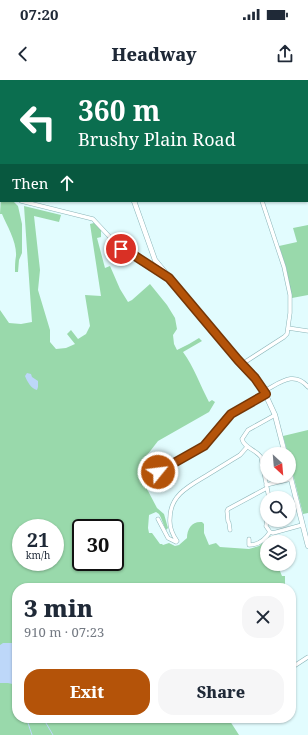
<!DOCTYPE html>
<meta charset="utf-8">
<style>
:root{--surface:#fff;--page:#f6f6f7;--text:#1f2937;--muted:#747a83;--accent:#b45309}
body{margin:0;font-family:"Noto Serif",serif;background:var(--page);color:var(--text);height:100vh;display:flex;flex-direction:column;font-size:15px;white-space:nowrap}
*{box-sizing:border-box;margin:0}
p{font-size:13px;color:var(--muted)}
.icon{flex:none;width:22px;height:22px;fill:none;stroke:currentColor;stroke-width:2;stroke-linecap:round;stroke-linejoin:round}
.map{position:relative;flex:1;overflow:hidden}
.side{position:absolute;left:12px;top:503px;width:284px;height:140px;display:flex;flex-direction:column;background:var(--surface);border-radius:16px;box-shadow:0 1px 3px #0004}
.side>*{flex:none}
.top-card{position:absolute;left:0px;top:0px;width:308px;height:122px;box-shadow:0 1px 3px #0004;background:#0b6e4f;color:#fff;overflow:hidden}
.needle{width:26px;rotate:154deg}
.fabs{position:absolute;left:260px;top:367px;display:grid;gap:8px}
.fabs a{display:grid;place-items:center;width:36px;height:36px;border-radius:50%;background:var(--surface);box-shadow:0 1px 3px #0004;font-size:20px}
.speed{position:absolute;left:12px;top:439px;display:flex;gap:8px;font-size:20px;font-weight:700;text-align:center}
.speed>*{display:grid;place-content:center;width:52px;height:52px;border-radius:50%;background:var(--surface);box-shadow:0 1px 3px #0004;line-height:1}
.speed small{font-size:10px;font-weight:400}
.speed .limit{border:2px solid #111;border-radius:6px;background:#fff;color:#111}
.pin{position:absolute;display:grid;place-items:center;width:34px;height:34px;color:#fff;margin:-17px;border:2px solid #fff;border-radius:50%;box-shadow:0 1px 4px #0007}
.me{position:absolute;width:44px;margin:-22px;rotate:61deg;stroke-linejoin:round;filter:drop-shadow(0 0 3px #0008)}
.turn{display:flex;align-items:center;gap:14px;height:84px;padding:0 12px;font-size:18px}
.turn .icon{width:52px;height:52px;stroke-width:2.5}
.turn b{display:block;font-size:28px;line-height:34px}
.then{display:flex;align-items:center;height:38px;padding:0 12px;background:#0003;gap:8px;font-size:15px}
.round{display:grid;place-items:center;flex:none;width:42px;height:42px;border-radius:16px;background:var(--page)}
.head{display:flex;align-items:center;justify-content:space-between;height:68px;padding:0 12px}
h1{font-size:24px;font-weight:800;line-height:30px}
.button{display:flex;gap:8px;margin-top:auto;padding:8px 12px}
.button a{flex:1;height:46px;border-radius:16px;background:var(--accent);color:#fff;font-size:16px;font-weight:800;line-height:46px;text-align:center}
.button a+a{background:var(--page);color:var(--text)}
.status{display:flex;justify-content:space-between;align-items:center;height:28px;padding:0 20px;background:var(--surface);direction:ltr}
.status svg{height:11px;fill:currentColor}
header{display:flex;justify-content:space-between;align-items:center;height:52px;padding:0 12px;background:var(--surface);font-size:18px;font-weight:800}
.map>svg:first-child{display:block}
.green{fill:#99d9ab;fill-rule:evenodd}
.water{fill:#bdd7f9}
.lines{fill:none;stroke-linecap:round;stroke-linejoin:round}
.stream{stroke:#bdd7f9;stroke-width:1}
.minor-casing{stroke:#8bb5b9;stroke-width:4.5}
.major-casing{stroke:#8bb5b9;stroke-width:5.5}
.highway-casing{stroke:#8bb5b9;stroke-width:6}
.minor{stroke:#fff;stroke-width:3.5}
.major{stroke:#fff;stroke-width:4.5}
.highway{stroke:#fff;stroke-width:5}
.route-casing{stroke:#753606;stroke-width:10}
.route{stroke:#b45309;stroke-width:7}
</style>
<div class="status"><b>07:20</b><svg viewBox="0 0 49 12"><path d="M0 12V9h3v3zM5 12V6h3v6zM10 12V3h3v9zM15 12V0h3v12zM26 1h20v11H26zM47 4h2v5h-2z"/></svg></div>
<header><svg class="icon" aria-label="back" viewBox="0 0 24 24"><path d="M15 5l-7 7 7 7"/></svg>Headway<svg class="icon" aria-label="share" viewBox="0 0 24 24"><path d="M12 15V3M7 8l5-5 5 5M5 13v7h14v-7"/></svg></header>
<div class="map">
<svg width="308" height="655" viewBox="0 0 308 655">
<rect width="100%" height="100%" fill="#e2fcfe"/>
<path class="green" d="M1,116V121H13L18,126L22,144V173L19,180L18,192H15C15,186 15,181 16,176C17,162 7,146 2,134H0Z
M24,126L61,135L59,142L34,136L40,190L38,210L50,250V262L56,269L66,268L75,264L67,254L71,250L78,259L86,254L90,246L85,215L101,216L90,144L94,143L101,150V157L97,158L105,188L110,186L120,209L128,222L132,220L150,204L167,225L175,238L177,249L173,255L174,264L177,270L189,264L199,258L202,261L183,272C194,287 200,305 209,322L212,320L215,322L209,332L158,361L141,383L142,392L148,403L147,409L157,428L164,434L168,448L166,450C163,444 162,439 159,434L156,432L149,435L148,448L149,453H152L160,464H162L163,465L169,463L175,466L179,465L187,458C187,449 192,441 202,442L204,444V453L209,465L216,463L220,467L249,469L259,466L271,456L275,458V462H267V484H277L282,496H285V508H17V638H228L239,655H0V230L9,243L21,244L32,242ZM21,448H55V482H21ZM81,448H115V482H81Z
M308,145V215L292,218L286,187L279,166L297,162L293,148Z
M308,350V433L303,434L289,379V374H288L283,356Z"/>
<path class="water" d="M27,293L31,294L32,297L38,301V307L37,310C31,309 27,301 25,296Z
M3,563H16L17,565V605L8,603H0V565Z"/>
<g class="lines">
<path class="stream" d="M29,638L28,643L32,655
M43,638L53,655"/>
<g class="minor-casing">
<path id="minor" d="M240,0L241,1
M243,1L251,0
M21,121L93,139L121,169L132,174L168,198
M288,248L308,251
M242,284L284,257L287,254L290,233V215L284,187L262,121
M264,311C280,303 294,290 308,307
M162,380L175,382L157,392H155L152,386Z
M175,382L205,366L231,334L266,314
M266,405L291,399
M269,418L261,377C255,369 244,368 242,359L248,350L275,335
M158,439L168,458L176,462L177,461C172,454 169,447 170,438C170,414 191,405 209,394C219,388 230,381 240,375L247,367
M267,440L266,446L270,452L273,453L302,445
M230,450L229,443L228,441L227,431L228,429L267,408
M249,459V465C259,465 265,460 270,452
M291,588L308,577"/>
</g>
<g class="major-casing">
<path id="major" d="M77,0L78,1
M134,121L155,180L227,267L255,297L262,307L275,335L285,374
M289,391L308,466"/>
</g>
<g class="highway-casing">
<path id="highway" d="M93,1L96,0
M127,1L128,0
M137,1L139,0
M151,1V0
M0,103L1,102
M0,112L1,111"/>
</g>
<use href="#minor" class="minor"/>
<use href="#major" class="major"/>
<use href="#highway" class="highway"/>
</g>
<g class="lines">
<g class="route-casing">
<path id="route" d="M121,169L132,174L169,198L238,280L255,298L266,314L231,334L204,366L158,392"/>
</g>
<use href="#route" class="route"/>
</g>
</svg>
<div class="fabs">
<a><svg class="needle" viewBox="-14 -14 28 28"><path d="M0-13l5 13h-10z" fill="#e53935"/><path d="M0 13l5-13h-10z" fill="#747a83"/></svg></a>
<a><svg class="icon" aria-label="search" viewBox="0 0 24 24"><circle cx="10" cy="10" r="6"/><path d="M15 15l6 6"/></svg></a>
<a><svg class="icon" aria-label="layers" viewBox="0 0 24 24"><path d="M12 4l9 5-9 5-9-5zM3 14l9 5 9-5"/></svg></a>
</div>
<div class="speed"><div>21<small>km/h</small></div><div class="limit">30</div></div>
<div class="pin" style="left:121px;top:169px;background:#d93025"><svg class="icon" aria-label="arrive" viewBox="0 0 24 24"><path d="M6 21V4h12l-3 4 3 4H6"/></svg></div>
<svg class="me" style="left:158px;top:392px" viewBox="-20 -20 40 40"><circle r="17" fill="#b45309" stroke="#fff" stroke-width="3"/><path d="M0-11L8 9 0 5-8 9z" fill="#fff"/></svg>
<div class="top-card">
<div class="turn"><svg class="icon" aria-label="left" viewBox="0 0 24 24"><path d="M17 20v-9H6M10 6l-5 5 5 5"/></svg><div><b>360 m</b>Brushy Plain Road</div></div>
<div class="then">Then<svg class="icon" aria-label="ahead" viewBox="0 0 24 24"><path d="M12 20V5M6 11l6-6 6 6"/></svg></div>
</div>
<section class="side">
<div class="head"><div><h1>3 min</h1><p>910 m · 07:23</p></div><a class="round"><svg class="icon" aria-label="close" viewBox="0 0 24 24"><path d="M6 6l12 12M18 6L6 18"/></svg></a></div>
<div class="button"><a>Exit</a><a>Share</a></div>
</section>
</div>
